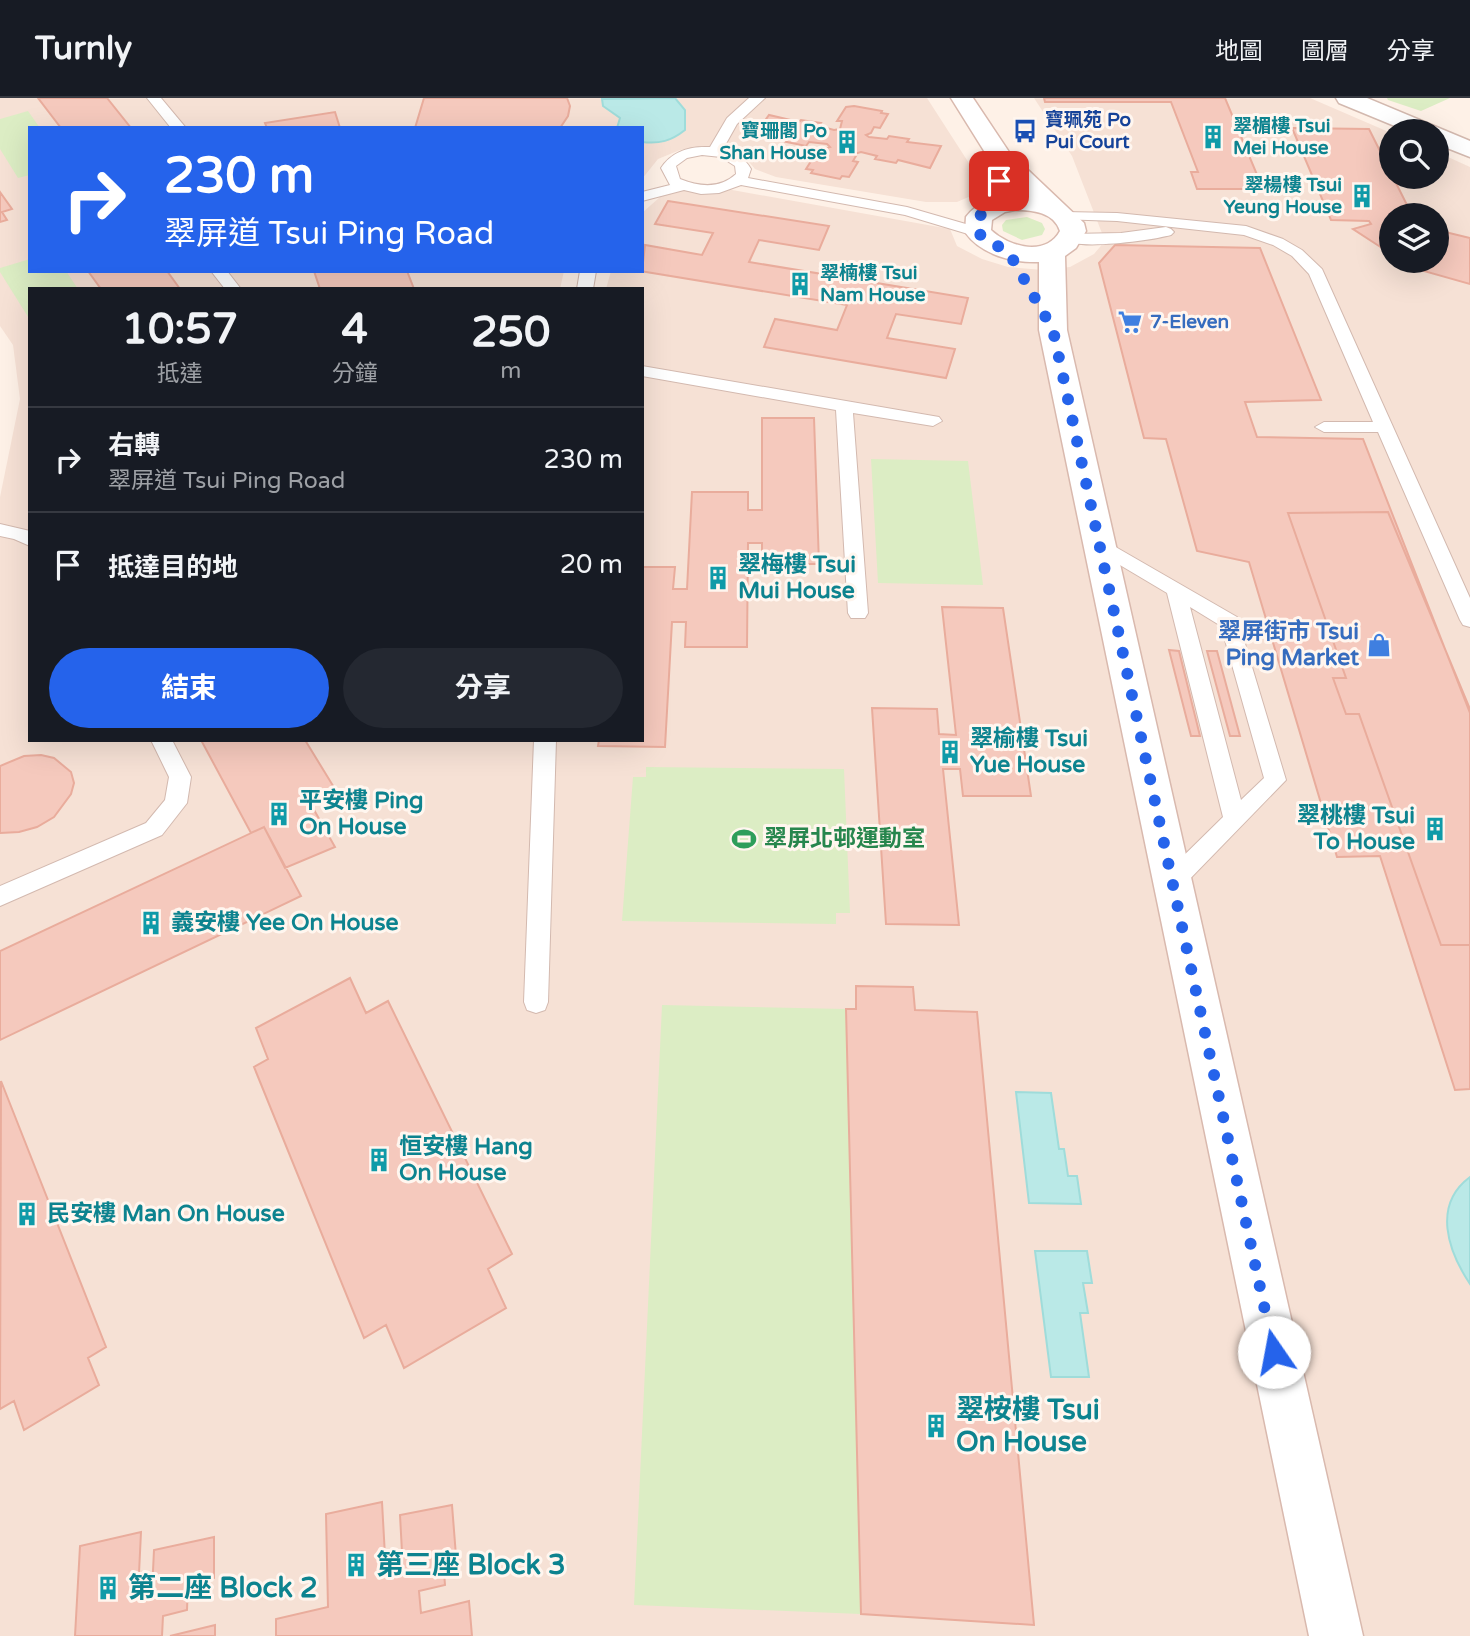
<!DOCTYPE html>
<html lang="zh-TW">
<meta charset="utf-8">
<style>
:root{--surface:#171b24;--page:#242831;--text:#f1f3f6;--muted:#9ea1a6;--line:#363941;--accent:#2563eb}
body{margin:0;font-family:"Varela Round","Noto Sans TC",sans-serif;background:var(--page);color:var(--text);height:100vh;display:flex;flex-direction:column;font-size:26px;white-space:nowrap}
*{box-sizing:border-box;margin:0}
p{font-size:23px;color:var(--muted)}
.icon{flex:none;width:38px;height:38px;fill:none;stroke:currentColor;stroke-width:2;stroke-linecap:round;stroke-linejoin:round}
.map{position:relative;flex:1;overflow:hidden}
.panel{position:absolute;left:28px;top:189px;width:616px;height:455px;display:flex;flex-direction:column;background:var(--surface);border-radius:0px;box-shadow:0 7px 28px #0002}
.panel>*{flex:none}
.guide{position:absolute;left:28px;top:28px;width:616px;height:147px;border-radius:0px;box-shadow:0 7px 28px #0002;background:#2563eb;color:#fff;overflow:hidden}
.fabs{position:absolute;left:1379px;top:21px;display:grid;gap:14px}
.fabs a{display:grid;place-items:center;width:70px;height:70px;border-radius:50%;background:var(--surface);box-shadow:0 7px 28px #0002;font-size:35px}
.pin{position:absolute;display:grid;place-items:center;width:60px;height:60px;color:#fff;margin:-30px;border-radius:14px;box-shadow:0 4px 10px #0006}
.me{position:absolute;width:77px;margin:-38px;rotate:348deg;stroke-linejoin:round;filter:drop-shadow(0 0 5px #0008)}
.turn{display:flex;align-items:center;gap:24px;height:147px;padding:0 21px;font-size:32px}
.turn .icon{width:91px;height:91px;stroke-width:2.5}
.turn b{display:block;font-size:49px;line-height:60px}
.eta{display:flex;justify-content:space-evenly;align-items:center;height:119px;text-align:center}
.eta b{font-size:42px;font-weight:700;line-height:49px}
.action{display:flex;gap:14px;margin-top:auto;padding:14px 21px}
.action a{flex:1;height:80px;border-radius:42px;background:var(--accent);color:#fff;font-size:28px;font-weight:700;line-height:80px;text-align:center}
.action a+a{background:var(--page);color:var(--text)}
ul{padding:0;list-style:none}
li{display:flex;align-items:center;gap:21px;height:105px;padding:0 21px;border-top:2px solid var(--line)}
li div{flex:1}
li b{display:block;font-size:26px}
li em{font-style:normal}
header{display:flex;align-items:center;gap:42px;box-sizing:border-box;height:98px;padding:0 35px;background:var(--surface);border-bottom:2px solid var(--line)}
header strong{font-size:33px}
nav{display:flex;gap:38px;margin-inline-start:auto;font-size:24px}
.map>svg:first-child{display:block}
.residential{fill:#f6e1d5;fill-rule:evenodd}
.green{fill:#dcedc4}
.water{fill:#bae9e7;stroke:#9fdcda;stroke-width:2}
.building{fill:#f5c9bd;stroke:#e9ac9c;stroke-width:2}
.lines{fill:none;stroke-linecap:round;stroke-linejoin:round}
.lane-casing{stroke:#d3b9af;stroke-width:2}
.street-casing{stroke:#d3b9af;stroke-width:3}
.secondary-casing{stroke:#d9b9ae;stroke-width:3}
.lane{fill:#fff;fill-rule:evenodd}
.street{fill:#fff;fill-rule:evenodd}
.secondary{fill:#fff;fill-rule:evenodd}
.route{stroke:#2563eb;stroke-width:12;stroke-dasharray:0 21.6}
.labels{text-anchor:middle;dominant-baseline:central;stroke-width:6;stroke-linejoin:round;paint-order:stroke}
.far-transit-label{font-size:19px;font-weight:bold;fill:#164399;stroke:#fff6ef;text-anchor:start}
.far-culture-label{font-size:19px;font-weight:bold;fill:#0d838f;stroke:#fff6ef;text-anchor:start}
.far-shop-label{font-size:19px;font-weight:bold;fill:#366cbe;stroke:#fff6ef;text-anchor:start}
.culture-label{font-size:23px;font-weight:bold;fill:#0d838f;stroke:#fff6ef;text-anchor:start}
.shop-label{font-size:23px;font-weight:bold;fill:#366cbe;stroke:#fff6ef;text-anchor:end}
.leisure-label{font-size:23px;font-weight:bold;fill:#27864d;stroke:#fff6ef;text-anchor:start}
.near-culture-label{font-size:28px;font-weight:bold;fill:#0d838f;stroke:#fff6ef;text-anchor:start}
</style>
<header>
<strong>Turnly</strong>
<nav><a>地圖</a><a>圖層</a><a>分享</a></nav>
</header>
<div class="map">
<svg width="1470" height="1538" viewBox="0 0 1470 1538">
<rect width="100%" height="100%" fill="#fef1e7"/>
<path class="residential" d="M0,0H927L974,73L976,86L971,98L957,104H926L776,79L755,71L744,58L718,47L680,52L658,61L642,81V30H30V173H564L560,191H30V642H642V191H606L611,173H642V115L660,99L699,86L950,131L957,148L982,161L1008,169L1043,172L1070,169L1094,156L1105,143L1072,58L1034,0H1310L1391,35V79H1437V54L1470,69V1538H0V399L20,301L13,247L0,228ZM1391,117H1437V163H1391Z"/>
<path class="green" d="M1387,0H1450L1421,13L1388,2Z
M28,13L40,30H30V77L18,80L0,51V21Z
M1027,119L1042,125L1045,131L1042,137L1022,142L1003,133L1002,127L1006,122Z
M30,161V173H66L78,191H30V222L0,174V170Z
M871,361L968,363L983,487L878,485Z
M646,669L844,671L850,815H836V826L622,823L633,679H646Z
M662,907L846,911L861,1516L634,1507Z"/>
<path class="water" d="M675,0L685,12V32C671,43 660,46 642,44V30H617L620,20L603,8L602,1Z
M1016,994L1051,995L1059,1051H1064L1068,1078H1077L1081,1106L1029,1105Z
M1470,1079V1186C1448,1153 1432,1107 1470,1079Z
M1035,1153H1087L1092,1185H1083L1088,1215H1080L1089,1279H1051Z"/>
<path class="building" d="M38,0H107L131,30H61Z
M424,0H567L570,8L568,18L560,30H415Z
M1044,0H1225L1263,91H1197L1191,74H1198L1171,4H1045Z
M854,8L882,13L881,15L888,16L880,30L874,29L871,35L866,37L869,39L887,41L889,38L909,41L907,44L941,48L930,70L898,62L896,65L875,61L877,58L861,54L854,56L856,58L853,63L858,64L849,79L842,78L840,81L811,75L813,72L806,71L815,57L818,58L823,51L830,49L827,46L809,44L806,48L786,44L788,42L754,38L769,17L799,24L801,22L821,25L819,28L834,32L840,31L842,23H837L846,9Z
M335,14L340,30H267L265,25Z
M1292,30L1369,31L1412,117H1391V147L1382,150L1353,131L1371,126L1369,123L1331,122Z
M0,94L12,111L2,114L7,122L0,124Z
M668,103L829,128L819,152L759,142L749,164L968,200L961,226L896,216L887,240L955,251L946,280L764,249L775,221L837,232L847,207L640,173H642L645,147L702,157L713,135L655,126Z
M1437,132L1470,140V186L1399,166L1401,163H1437Z
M1115,147L1260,150L1321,302L1245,304L1257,339L1363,341L1470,615V991L1455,992L1380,758L1337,759L1249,464L1197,453L1166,341L1144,340L1099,165Z
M88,173H167L180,191H101Z
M314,173H407L414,191H320Z
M762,320H814L819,466H762V445H748L747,549H685L686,524H672L665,649L598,648L599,642H642V469H675L673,491H687L692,394H748V412H762Z
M1388,414L1470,611V847H1441L1359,616H1346L1333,580H1346L1288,415Z
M942,509L1003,510L1031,698H963L960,671H943L959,827L886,826L872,610L937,611L939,636L956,637Z
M1169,552L1179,553L1200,638H1191Z
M1207,553H1217L1240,638H1230Z
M201,642H305L335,691L309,703L335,749L285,770L264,729L251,735Z
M41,657L54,660L71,674L74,685L71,696L54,719L37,729L19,734L0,735V668L24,658Z
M264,729L301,798L0,942V853Z
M350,880L366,915L388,903L512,1156L488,1171L506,1210L404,1270L386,1227L364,1240L254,969L268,961L256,930Z
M856,888L913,889L915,912L977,914L1034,1527L861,1516L846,911H856Z
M1,983L106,1249L88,1260L99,1287L24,1332L14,1303L0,1311Z
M382,1404L386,1476L403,1473L400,1417L452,1407L456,1458L443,1461L445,1487L419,1493L421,1515L469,1503L472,1538H276V1521L328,1509L326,1416Z
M141,1434L138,1496L152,1494L154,1452L214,1439V1480L188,1485L187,1512L163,1518L162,1538H75L80,1448Z
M215,1527V1538H170Z"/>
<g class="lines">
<g class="lane-casing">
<path id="lane" d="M147,0H161L186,30H171Z
M749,0H765L737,26L723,51C736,55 744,59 751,71L748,80L907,109L983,131L986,134L978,139L905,117L741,87L719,95L701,96L684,92L642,103V94L670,87L661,70C672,53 690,48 710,49L727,20ZM702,57L721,59L735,68L736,76C720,91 700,89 680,81L676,68L687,60Z
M1064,114L1117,115L1246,128L1283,141L1302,152L1322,171L1470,500V529L1463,527L1460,522L1378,334H1324L1315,329L1324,324H1373L1309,176L1292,158L1273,147L1244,137L1117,123L1059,121L1057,118L1059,115Z
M1166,129L1171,131L1174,134L1171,137C1153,142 1076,153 1063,141L1071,136L1121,135Z
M211,173H227L241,191H225Z
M580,173H596L593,191H577Z
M642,268L939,319L942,323L933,328L853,315L868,515L865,520H851L848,515L836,312L642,278Z
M0,426L30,433V448L14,441L0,438Z
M1100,440L1237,519L1286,682L1181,790L1173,792L1165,790L1162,783L1165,776L1223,719L1167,495L1093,451L1091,446L1093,441ZM1190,509L1221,528L1264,680L1241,702Z
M151,642H172L191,679L187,705L162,737L0,808V788L146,725L165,702L169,679Z
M534,642H556L548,904L545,912L536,915L527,912L524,904Z"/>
</g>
<g class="street-casing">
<path id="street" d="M1336,0H1367L1470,43V59L1437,46V33H1407L1339,5Z"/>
</g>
<g class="secondary-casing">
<path id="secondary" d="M951,0H973L1009,54L1084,125L1086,133L1076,150L1065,158L1067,232L1363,1538H1309L1039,232V164C1013,165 981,157 965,134L966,119C979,101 1005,97 1026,97L991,64ZM1015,112C1032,112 1054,114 1060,133C1046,159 1009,149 991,132L992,122L1005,114Z"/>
</g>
<use href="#lane" class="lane"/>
<use href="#street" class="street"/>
<use href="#secondary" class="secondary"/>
</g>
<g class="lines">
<path class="route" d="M999,83L997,107L979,118L978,134L985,142L1008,153L1053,232L1274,1254"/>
</g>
<defs>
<g id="bus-bare" transform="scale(1.89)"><path d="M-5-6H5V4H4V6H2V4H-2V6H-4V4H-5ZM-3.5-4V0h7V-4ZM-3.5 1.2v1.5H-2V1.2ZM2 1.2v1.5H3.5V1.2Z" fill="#1a4fb4" stroke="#fff6ef" stroke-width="2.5" paint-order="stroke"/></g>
<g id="building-bare" transform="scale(1.89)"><path d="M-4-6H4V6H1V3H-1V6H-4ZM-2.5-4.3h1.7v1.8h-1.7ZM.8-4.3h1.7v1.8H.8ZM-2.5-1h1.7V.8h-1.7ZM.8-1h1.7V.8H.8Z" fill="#0f9aa8" stroke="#fff6ef" stroke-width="2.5" paint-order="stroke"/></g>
<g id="supermarket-bare" transform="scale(1.89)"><path d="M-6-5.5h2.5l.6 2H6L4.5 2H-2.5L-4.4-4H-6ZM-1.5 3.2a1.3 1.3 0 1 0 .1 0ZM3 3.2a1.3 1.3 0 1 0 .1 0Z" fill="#3f7fe0" stroke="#fff6ef" stroke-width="2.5" paint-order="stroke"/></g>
<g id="shop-bare" transform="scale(1.89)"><path d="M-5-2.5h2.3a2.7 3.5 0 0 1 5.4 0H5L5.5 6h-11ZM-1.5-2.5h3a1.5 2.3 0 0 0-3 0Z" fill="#3f7fe0" stroke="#fff6ef" stroke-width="2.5" paint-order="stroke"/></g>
<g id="stadium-bare" transform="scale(1.89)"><path d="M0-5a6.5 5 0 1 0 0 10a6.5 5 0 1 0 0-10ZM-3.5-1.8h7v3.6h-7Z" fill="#2e9e5b" stroke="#fff6ef" stroke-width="2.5" paint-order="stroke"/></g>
</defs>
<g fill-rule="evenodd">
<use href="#bus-bare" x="1025" y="33"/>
<use href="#building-bare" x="1213" y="39"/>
<use href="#building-bare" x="847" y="44"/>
<use href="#building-bare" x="1362" y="98"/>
<use href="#building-bare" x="800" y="186"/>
<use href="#supermarket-bare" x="1130" y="224"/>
<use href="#building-bare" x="718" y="480"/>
<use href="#shop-bare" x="1379" y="547"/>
<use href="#building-bare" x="950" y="654"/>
<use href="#building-bare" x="279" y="716"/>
<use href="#building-bare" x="1435" y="731"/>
<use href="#stadium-bare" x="744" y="741"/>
<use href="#building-bare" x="151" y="825"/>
<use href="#building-bare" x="379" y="1062"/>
<use href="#building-bare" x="27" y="1116"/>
<use href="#building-bare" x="936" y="1328"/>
<use href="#building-bare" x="356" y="1467"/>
<use href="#building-bare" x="108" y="1490"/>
</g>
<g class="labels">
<g class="far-transit-label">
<text x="1045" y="22">寶珮苑 Po<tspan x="1045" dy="22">Pui Court</tspan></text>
</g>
<g class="far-culture-label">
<text x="1233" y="28">翠楣樓 Tsui<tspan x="1233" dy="22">Mei House</tspan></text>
<text x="827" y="33" text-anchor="end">寶珊閣 Po<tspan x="827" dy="22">Shan House</tspan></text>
<text x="1342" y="87" text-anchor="end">翠楊樓 Tsui<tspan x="1342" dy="22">Yeung House</tspan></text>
<text x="820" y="175">翠楠樓 Tsui<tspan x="820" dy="22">Nam House</tspan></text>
</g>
<g class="far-shop-label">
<text x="1150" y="224">7-Eleven</text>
</g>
<g class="culture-label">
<text x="738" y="467">翠梅樓 Tsui<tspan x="738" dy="26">Mui House</tspan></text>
<text x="970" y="641">翠榆樓 Tsui<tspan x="970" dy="26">Yue House</tspan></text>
<text x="299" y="703">平安樓 Ping<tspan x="299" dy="26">On House</tspan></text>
<text x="1415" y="718" text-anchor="end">翠桃樓 Tsui<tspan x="1415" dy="26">To House</tspan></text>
<text x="171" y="825">義安樓 Yee On House</text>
<text x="399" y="1049">恒安樓 Hang<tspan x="399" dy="26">On House</tspan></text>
<text x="47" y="1116">民安樓 Man On House</text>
</g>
<g class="shop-label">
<text x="1359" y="534">翠屏街市 Tsui<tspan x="1359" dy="26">Ping Market</tspan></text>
</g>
<g class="leisure-label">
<text x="764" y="741">翠屏北邨運動室</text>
</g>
<g class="near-culture-label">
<text x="956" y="1312">翠桉樓 Tsui<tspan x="956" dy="32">On House</tspan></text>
<text x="376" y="1467">第三座 Block 3</text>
<text x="128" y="1490">第二座 Block 2</text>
</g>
</g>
</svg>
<div class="fabs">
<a><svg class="icon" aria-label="search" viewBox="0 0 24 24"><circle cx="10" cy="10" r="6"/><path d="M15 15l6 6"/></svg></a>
<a><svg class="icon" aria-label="layers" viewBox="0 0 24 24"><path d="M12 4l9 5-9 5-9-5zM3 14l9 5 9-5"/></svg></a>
</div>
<div class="pin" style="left:999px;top:83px;background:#d93025"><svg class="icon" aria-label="arrive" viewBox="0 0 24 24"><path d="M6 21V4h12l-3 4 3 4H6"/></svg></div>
<svg class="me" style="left:1274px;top:1254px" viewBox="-20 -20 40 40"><circle r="19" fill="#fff"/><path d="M0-13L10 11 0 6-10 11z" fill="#2563eb"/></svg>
<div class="guide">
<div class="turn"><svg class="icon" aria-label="right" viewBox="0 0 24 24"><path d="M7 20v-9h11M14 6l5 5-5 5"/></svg><div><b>230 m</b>翠屏道 Tsui Ping Road</div></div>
</div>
<section class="panel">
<div class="eta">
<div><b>10:57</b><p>抵達</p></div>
<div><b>4</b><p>分鐘</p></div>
<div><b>250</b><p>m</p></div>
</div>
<ul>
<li><svg class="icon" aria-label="right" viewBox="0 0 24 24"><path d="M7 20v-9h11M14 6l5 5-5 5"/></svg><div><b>右轉</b><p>翠屏道 Tsui Ping Road</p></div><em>230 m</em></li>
<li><svg class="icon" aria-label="arrive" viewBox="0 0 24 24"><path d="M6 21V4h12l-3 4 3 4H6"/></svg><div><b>抵達目的地</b></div><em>20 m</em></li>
</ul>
<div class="action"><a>結束</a><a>分享</a></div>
</section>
</div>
